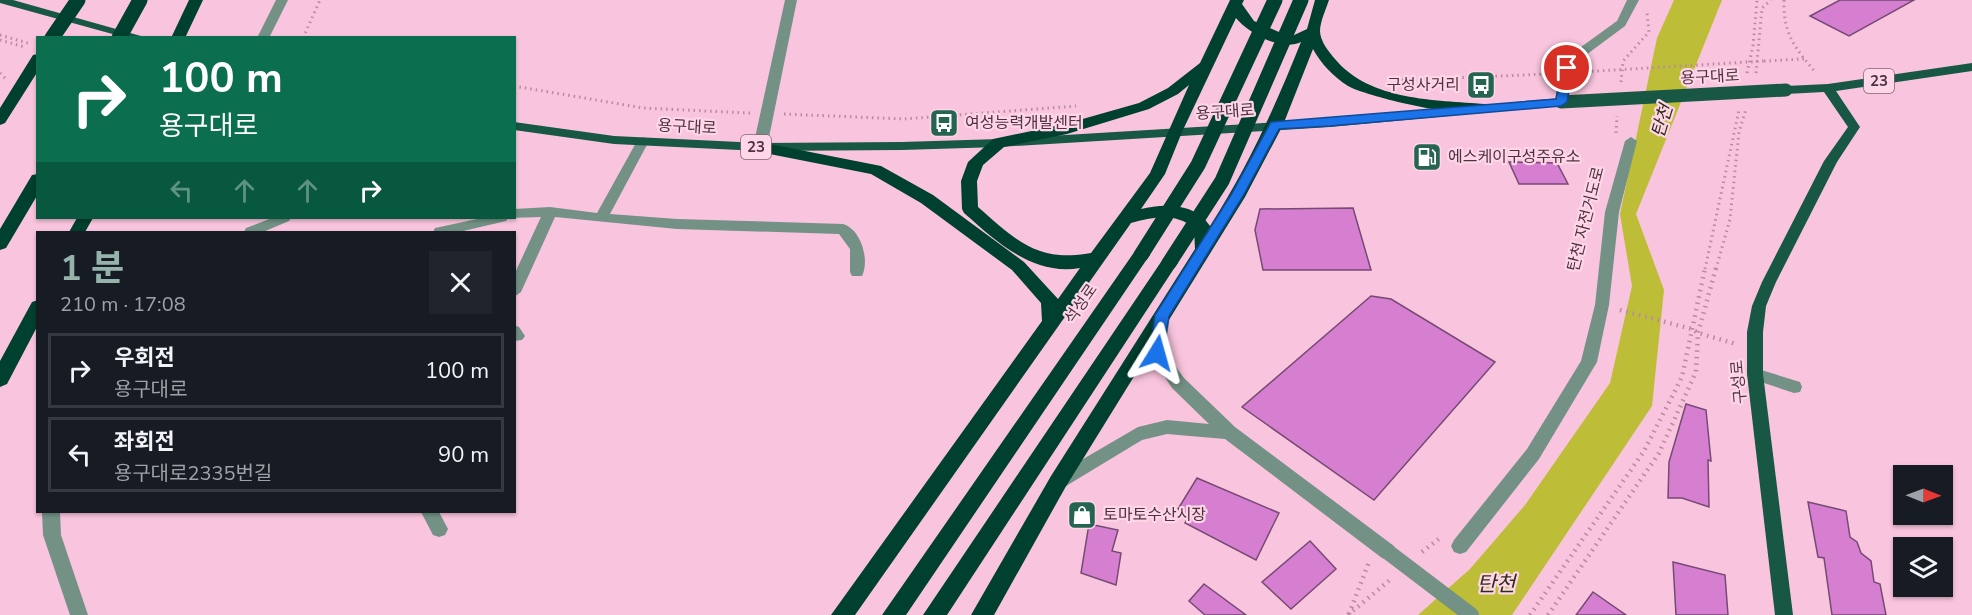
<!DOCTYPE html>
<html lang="ko">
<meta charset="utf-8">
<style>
:root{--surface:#171b24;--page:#20242c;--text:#f1f3f6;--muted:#9ea1a6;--line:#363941;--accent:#95b3ab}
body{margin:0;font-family:"Nunito Sans","Noto Sans KR",sans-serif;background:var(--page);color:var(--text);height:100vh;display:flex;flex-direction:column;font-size:22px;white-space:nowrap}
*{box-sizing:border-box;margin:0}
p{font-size:20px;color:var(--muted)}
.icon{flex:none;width:33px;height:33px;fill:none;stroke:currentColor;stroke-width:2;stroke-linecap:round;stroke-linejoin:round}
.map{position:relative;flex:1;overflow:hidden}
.sheet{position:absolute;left:36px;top:231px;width:480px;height:282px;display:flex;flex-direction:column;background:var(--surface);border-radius:0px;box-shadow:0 2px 4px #0004}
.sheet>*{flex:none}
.top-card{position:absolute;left:36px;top:36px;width:480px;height:183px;border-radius:0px;box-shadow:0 2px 4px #0004;background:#0b6e4f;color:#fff;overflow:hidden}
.needle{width:39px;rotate:91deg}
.buttons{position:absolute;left:1893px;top:465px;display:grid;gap:12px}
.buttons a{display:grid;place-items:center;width:60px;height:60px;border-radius:0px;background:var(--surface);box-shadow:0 2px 4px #0004;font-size:30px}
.pin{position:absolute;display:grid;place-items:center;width:51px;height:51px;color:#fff;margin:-26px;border:3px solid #fff;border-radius:50%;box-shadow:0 2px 6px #0007}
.me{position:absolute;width:66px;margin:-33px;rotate:8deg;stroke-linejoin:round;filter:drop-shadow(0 0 4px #0008)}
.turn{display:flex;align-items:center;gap:21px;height:126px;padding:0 24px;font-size:27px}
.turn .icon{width:78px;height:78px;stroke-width:2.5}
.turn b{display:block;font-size:42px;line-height:51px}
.lanes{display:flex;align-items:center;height:57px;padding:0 24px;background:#0003;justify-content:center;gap:30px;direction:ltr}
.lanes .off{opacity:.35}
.round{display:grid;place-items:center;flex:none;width:63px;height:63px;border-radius:0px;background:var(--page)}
.summary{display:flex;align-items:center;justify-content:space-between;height:102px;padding:0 24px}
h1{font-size:36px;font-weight:700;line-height:45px;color:var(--accent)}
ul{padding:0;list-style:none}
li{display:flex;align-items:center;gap:18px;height:75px;margin:0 12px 9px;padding:0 12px;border:3px solid var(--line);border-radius:0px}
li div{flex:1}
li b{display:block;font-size:22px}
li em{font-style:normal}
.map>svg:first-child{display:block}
.water{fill:#bebd38}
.building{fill:#d67fd1;stroke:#754a73;stroke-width:1.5}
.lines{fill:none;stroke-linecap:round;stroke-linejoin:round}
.path-far1{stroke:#b68ca0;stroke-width:3;stroke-dasharray:1.5 4;stroke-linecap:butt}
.path{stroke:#b68ca0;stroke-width:4.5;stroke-dasharray:1.5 5;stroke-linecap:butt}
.minor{fill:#739185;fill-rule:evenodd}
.major{fill:#175744;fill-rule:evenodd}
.highway{fill:#00402f;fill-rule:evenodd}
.path-bridge{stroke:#b68ca0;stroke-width:3;stroke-dasharray:1.5 4;stroke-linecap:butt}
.minor-bridge{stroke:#739185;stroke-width:16}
.major-bridge{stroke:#175744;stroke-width:13}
.highway-bridge{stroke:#00402f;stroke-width:15}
.route{fill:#1a73e8;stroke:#114b97;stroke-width:1.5}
.labels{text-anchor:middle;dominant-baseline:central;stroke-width:4.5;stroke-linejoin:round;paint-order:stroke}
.shield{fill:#fed6e8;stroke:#826472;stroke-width:1.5}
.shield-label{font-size:15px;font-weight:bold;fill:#4d3340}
.street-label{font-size:16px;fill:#4d3340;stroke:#fed6e8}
.poi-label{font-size:16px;fill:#4d3340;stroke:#fed6e8;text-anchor:start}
.water-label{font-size:18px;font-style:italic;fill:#2d2d18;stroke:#fed6e8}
.near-water-label{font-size:21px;font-style:italic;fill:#2d2d18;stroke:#fed6e8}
</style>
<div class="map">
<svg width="1972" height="615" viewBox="0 0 1972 615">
<rect width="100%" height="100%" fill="#f9c4dd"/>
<path class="water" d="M1674,0H1722L1636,214L1664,290L1652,406L1512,615H1418L1470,569L1525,505L1610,383L1632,286L1620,214L1657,38Z"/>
<path class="building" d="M1840,0H1914L1849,36L1810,16Z
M1509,162L1557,163L1568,184H1519Z
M1353,208L1371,270H1263L1255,230L1260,209Z
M1371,296L1391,299L1495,362L1374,500L1242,407Z
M1686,404L1706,410L1711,461L1708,460L1709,507L1682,498H1668L1669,462Z
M1197,478L1279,513L1256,560L1185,523L1189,516L1178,509Z
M1808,502L1846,511L1850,537L1857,542L1861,553L1871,561L1874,582L1880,584L1886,615H1832L1824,558L1818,557Z
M1089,524L1118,530L1112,551L1121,553L1116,585L1081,573Z
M1310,541L1336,569L1291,609L1262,582Z
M1673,562L1725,575L1728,615H1676Z
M1204,584L1246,615H1205L1189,601Z
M1593,592L1626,615H1576Z"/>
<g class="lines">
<path class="path-far1" d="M1784,0C1783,34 1795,48 1816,73
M0,35L31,44
M303,38L320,0
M0,40L25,47
M1764,61L1804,59
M0,73L6,79
M1747,73L1753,46L1757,0
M1756,73L1762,8L1771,0
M1402,80L1548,74
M1621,82L1623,61L1649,32L1647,13
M514,86L643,108L750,113
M784,114L904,119L1076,106
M1616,133L1617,116
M1705,269L1739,110
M1716,269L1730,219L1739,132L1746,109"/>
<path class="path" d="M1620,310L1692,329L1698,333L1736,344
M1422,552L1440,538
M1349,614L1369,562
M1348,615L1391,579
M1530,615L1644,451L1682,377L1705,268
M1548,615L1659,453L1696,372L1698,333L1716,268"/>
<path class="minor" d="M276,0H288L269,38H257Z
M785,0H797L767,147L760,151L753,147Z
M1627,0H1639L1625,26L1590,52L1574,67L1567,102L1565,105H1557L1555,102L1559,74L1565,63L1581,47L1617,21Z
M643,137L649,141L610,214L677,219L843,224C861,229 870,260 862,276H852L850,272V249L839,234L677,229L555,217L521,292L514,297V275L541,217L509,218H514V209L550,207L597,213L637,141Z
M1631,137L1637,141L1619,212L1609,305L1597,362L1539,459L1466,552L1460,554L1454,552L1451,546L1454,540L1527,449L1581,361L1595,305L1605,212L1625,141Z
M272,218H291L289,221L263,232H244L246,228Z
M482,218H508L506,221L459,232H433L435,228Z
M1162,309L1167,311L1170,315L1165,352L1184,378L1235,427L1394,546L1397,552L1394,558L1388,560L1382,558L1225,439L1167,434L1142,440L1066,486L1060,488L1054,486L1051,481L1054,476L1138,427L1167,420L1209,424L1172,388L1149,353L1154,315L1157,311Z
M514,325L519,327L525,336L522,340L514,341Z
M1755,368L1800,382L1802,387L1800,392L1794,393L1749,378L1747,374L1749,370Z
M42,512H60L61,535L88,615H70L43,535Z
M421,512H439L448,529L445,535L439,537L433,535Z"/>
<path class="major" d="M0,0H13L148,38H127L0,3Z
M1972,63V71L1836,91L1860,127L1837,162L1776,282L1766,306L1763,332V374L1793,615H1775L1747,374V332L1752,306L1762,282L1824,161L1848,127L1824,92L1786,94L1780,90L1786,86L1828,84Z
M1561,98L1565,99L1567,102L1565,105L1330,127L999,147L902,150L760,151L614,144L514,130V122L614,136L760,143L902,142L999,139L1330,119Z"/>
<path class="highway" d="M189,0H203L185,38H171Z
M1230,0H1244L1242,4L1254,21L1290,37L1307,29L1315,0H1329C1326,9 1320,22 1320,31C1320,41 1329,52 1335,59C1370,101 1435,100 1485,104L1493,109C1480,124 1367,97 1348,86C1334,77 1321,64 1313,49L1283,125L1245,197L1065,488L994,615H971L1051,476L1195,249L1194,228C1175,212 1153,217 1131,223L855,615H831L1042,321L1041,303L1012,270L921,203L871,174L760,152L754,151L752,147L754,143L760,142L881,166L933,195L1024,262L1058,299L1080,268C1033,276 997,242 964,213L962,209L961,181L968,162L993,139L1065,124L1139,103L1168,88L1200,63ZM1236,18C1248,33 1282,52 1301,42C1275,107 1248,167 1210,226C1196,203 1164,203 1141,209L1165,174L1182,132ZM1189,85L1150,173L1091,253C1037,263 1016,240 978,207L977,181L983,165L1004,147L1067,134L1149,109L1178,94Z
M38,54V71L5,123L0,125V108L33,55Z
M38,174V194L6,248L0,250V229L32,175Z
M77,218H93L85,232H69Z
M1141,249L1147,251L1150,255L1147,259L906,615H882L1135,251Z
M1169,257L1175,259L1178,263L1175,267L947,615H923L1163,259Z
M38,300V325L7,384L0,387V361L32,302Z"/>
<path class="path-bridge" d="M1548,74L1764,61"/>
<path class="minor-bridge" d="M1388,552L1471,615"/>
<path class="major-bridge" d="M1561,102L1786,90"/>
<path class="highway-bridge" d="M52,38L78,0
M119,38L140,0
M1141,255L1198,165L1275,0
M1169,263L1222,181L1301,0"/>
</g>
<path class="route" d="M1567,64L1573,68L1567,102L1561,106L1330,126L1279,129L1243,196L1169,316L1162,357H1152L1150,353L1155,315L1231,195L1271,122L1556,99L1562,68Z"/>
<defs>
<g id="bus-square" transform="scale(1.5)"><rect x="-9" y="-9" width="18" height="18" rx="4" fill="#256450" stroke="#fed6e8"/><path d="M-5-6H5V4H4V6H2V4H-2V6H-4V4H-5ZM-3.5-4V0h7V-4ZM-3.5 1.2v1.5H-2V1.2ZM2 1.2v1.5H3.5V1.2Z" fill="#fff"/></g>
<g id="fuel-square" transform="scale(1.5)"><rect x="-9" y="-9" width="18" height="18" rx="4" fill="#256450" stroke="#fed6e8"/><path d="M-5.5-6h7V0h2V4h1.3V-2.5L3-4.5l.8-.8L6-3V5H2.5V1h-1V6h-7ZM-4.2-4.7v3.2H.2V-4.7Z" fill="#fff"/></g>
<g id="shop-square" transform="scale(1.5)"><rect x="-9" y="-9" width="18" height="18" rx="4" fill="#256450" stroke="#fed6e8"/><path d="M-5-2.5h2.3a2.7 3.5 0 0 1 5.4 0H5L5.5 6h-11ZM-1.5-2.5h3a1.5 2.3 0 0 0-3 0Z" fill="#fff"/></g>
</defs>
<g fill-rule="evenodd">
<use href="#bus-square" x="1481" y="85"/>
<use href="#bus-square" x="944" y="123"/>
<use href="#fuel-square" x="1427" y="157"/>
<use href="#shop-square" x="1082" y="515"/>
</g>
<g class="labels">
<g class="shield">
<rect x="1864" y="69" width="30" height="24" rx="4.5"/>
<rect x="741" y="135" width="30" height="24" rx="4.5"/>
</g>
<g class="shield-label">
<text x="1879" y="81">23</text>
<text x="756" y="147">23</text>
</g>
<g class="street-label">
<text transform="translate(1710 77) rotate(-3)">용구대로</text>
<text transform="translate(1225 112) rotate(-4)">용구대로</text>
<text transform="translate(687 127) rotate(3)">용구대로</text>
<text transform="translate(1586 219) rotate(-76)">탄천 자전거도로</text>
<text transform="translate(1081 304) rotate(-55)">석성로</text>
<text transform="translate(1739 382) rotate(-95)">구성로</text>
</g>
<g class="poi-label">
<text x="1460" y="85" text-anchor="end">구성사거리</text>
<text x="965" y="123">여성능력개발센터</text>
<text x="1448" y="157">에스케이구성주유소</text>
<text x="1103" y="515">토마토수산시장</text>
</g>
<g class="water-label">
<text transform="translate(1662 121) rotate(-73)">탄천</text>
</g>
<g class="near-water-label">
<text x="1496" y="584">탄천</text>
</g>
</g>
</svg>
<div class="buttons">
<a><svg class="needle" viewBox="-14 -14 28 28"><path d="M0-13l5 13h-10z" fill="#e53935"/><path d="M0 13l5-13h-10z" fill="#9ea1a6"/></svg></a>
<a><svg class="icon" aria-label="layers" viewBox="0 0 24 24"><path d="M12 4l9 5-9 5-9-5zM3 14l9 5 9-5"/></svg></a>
</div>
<div class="pin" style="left:1567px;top:68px;background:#d93025"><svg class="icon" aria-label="arrive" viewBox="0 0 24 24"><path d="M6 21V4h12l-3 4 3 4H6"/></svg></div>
<svg class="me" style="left:1157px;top:353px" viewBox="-20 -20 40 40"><path d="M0-17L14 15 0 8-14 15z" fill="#1a73e8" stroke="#fff" stroke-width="4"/></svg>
<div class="top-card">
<div class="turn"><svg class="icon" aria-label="right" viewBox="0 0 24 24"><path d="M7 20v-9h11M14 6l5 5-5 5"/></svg><div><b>100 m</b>용구대로</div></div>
<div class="lanes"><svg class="icon off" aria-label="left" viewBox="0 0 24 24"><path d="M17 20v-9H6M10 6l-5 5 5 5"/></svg><svg class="icon off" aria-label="ahead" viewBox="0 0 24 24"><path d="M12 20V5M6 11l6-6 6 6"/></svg><svg class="icon off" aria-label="ahead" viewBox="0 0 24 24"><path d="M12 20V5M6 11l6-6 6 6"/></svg><svg class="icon" aria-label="right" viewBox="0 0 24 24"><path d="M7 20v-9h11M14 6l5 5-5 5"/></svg></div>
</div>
<section class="sheet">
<div class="summary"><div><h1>1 분</h1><p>210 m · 17:08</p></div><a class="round"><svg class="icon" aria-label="close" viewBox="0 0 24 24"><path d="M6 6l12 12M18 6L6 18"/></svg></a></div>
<ul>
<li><svg class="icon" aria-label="right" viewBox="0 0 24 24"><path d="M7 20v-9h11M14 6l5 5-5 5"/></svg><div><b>우회전</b><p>용구대로</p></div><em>100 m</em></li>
<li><svg class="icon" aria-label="left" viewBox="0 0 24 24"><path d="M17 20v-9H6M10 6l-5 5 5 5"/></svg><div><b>좌회전</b><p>용구대로2335번길</p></div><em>90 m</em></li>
</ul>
</section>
</div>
